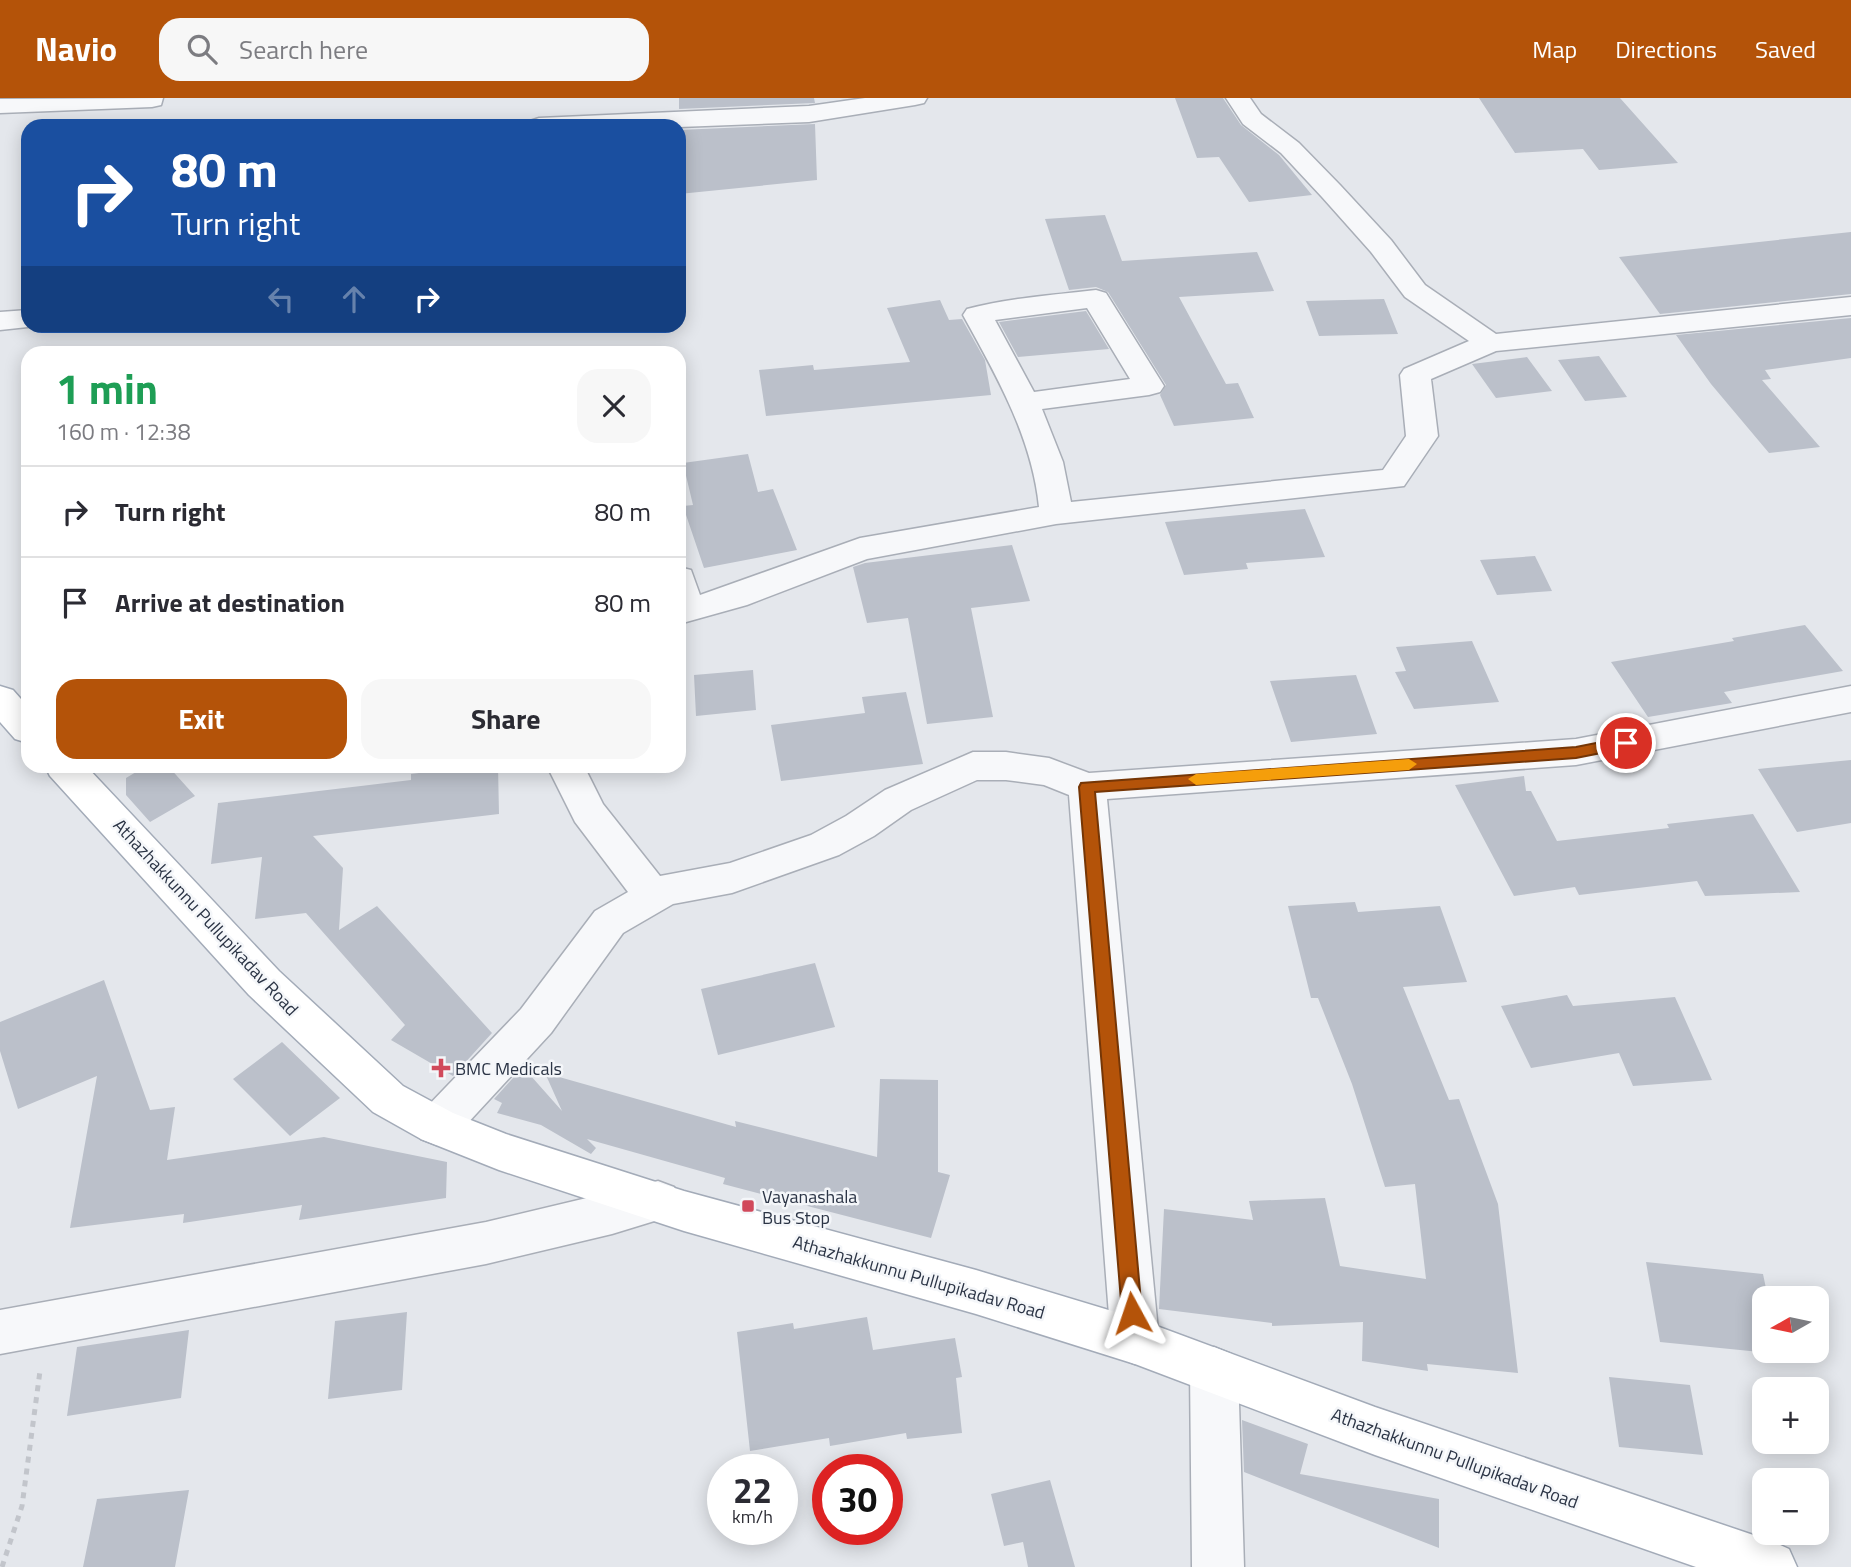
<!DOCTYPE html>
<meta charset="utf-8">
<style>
:root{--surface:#fff;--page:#f7f7f7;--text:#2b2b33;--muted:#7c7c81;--line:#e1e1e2;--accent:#b45309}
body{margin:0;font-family:"Titillium Web",sans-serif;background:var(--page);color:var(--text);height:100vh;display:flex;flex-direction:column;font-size:26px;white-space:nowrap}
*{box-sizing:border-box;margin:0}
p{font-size:23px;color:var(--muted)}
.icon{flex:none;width:38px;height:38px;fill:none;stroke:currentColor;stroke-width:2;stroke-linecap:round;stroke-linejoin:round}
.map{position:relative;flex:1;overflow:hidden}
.details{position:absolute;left:21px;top:248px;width:665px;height:427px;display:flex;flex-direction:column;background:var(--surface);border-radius:21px;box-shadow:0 4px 18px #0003}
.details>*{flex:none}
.banner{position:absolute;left:21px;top:21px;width:665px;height:214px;border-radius:21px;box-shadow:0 4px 18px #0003;background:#1a4fa0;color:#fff;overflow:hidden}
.needle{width:46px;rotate:261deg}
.fabs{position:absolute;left:1752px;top:1188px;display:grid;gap:14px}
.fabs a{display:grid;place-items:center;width:77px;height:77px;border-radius:14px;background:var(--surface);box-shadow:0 4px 18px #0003;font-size:35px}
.speed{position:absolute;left:707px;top:1356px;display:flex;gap:14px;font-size:35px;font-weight:700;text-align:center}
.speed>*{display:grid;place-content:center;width:91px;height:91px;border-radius:50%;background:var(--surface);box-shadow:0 4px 18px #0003;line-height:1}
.speed small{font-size:18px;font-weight:400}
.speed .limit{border:10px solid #d22;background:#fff;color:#111}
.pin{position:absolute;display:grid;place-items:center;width:60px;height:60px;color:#fff;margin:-30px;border:4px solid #fff;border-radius:50%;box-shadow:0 2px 7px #0007}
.me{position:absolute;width:77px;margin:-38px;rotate:355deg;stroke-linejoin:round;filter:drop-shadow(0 0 5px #0008)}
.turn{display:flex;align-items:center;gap:24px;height:147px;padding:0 35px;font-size:32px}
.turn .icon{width:91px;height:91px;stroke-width:2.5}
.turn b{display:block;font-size:49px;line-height:60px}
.lanes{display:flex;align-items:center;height:66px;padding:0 35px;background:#0003;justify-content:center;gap:35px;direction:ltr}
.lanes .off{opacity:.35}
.round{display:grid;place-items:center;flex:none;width:74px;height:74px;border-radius:21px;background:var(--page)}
.headline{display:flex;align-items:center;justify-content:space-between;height:119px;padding:0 35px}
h1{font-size:42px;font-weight:700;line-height:52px;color:#1e9e55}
.button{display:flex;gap:14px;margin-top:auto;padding:14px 35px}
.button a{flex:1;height:80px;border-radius:21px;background:var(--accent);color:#fff;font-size:28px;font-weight:700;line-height:80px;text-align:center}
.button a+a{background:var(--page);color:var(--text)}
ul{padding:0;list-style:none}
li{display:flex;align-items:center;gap:21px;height:91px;padding:0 35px;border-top:2px solid var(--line)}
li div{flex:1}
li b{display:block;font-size:26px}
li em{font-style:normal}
header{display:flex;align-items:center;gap:42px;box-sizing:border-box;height:98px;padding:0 35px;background:var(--accent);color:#fff}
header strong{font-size:33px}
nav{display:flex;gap:38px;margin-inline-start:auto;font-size:24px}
.search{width:490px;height:63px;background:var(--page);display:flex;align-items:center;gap:18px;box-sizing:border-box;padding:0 24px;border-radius:21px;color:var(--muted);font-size:26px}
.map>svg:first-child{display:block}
.building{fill:#bbc0ca}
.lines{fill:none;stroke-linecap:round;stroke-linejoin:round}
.minor-casing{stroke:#a9aeb7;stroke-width:3}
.major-casing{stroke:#a3abb8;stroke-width:3}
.path{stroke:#c2c5cb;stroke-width:5;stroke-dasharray:6 6;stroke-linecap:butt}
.minor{fill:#f7f8fa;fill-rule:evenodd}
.major{fill:#fff;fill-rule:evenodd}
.route{fill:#b45309;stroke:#753606;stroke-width:2}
.slow{fill:#f59e0b}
.poi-dot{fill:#d1495b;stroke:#f4f6f9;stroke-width:2.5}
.labels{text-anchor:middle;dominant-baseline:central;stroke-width:5;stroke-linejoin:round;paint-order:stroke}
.street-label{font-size:18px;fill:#2b3445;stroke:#f4f6f9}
.poi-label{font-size:18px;fill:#2b3445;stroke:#f4f6f9;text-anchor:start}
</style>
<header>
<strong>Navio</strong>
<div class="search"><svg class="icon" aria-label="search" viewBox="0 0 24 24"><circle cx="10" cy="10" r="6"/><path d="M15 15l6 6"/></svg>Search here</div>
<nav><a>Map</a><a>Directions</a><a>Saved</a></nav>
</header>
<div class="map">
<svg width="1851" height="1469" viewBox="0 0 1851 1469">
<rect width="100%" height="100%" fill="#e4e7ec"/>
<path class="building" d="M679,0H814L815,5L679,11Z
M1175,0H1223L1241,27L1279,57L1312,97L1249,104L1219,59L1197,60Z
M1479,0H1620L1678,65L1599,72L1583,51L1515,55Z
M815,26L817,82L679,96V32Z
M1105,117L1122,163L1257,154L1274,193L1179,199L1226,286L1238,285L1254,320L1174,328L1160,297L1166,287L1108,194L1096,189L1069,192L1045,121Z
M1851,134V196L1660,216L1619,159Z
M1384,201L1398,236L1319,238L1306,203Z
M940,202L949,222L962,221L985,262L991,297L766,318L759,272L813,267L814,272L910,264L887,210Z
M1086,213L1109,251L1018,259L999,224Z
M1851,220V260L1765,272L1771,281L1762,282L1820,349L1769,355L1711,286L1676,237Z
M1599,258L1627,299L1585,303L1558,262Z
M1527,259L1552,293L1496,300L1472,266Z
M748,356L758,394L773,391L797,452L704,470L683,408L693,407L683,365Z
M1305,411L1325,459L1246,465L1248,471L1184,477L1165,424Z
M1012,447L1030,503L971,510L993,619L927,626L908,520L867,525L853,469L865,465Z
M1535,458L1552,493L1497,497L1480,462Z
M1805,527L1843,573L1724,594L1732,605L1648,619L1611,564L1734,543L1732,540Z
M1472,543L1499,604L1414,611L1395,574L1406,573L1396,549Z
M753,572L756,612L696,618L694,577Z
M1356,577L1377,636L1291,644L1270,583Z
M906,594L923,666L781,683L771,627L865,615L862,599Z
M1851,662V725L1797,734L1758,671Z
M146,668H168L195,698L150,724L126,697V680Z
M474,668H498L499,716L313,738L343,770L339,832L377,808L492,935L453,978L391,942L405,927L306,815L255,821L262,759L211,766L218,705L411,682V676Z
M1524,678L1526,693H1531L1557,743L1669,730L1667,726L1753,716L1800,794L1705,798L1697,783L1579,797L1575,789L1514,798L1455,687Z
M1355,804L1358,814L1440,808L1467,884L1403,889L1449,1002L1459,1001L1498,1106L1518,1275L1427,1266L1428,1273L1362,1263L1363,1224L1272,1228V1225L1159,1211L1164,1111L1253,1122L1249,1103L1325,1100L1340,1168L1426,1181L1415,1086L1385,1089L1352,986L1318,900H1311L1288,808Z
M815,865L835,929L718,957L701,891Z
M104,882L150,1012L175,1009L167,1062L324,1039L447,1064L446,1100L299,1122L302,1107L183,1125L184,1116L70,1130L97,978L18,1011L0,953V924Z
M1567,897L1573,908L1675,899L1712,982L1633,988L1619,955L1531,970L1501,908Z
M282,944L340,1000L290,1038L233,981Z
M523,969L562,1013L545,975L736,1029L735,1023L877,1059L880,981L938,982V1074L950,1077L931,1140L723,1086L725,1080L587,1041L596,1050L591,1056L541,1027L497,1015L502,1005L494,1001Z
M1646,1164L1763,1176L1768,1200H1764V1253H1779L1780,1256L1660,1244Z
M407,1214L402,1292L328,1301L335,1223Z
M867,1219L873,1252L955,1240L962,1279L956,1280L962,1335L907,1341L906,1335L830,1348L829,1340L750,1353L737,1234L793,1225L794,1231Z
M189,1232L181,1300L67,1318L77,1249Z
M1609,1279L1690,1287L1703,1357L1619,1349Z
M1242,1322L1308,1346L1300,1376L1439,1401V1450L1244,1374Z
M1050,1382L1075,1469H1028L1023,1444L1004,1448L991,1396Z
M189,1392L175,1469H83L97,1401Z"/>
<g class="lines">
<g class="minor-casing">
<path id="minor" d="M163,0L161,7L152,9L0,15V1Z
M865,0H927L924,5L915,7L809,24L679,29L526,28L530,23L539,20L809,8Z
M1226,0H1250L1261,16L1299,45L1340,87L1391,142L1425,187L1496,236L1851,199V217L1496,253L1431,281L1438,338L1404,388L1056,426L867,461L747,507L679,526V469L691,472L700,497L860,440L1039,409C1032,339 996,277 963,217L967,211C1009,200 1053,197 1096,192L1106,195L1164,288L1160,294L1149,297L1042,311L1063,364L1071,404L1383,372L1406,338L1400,277L1404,271L1469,243L1405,199L1371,154L1322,99L1281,55L1243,26ZM1087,210L1130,281L1034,294L995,222Z
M28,212V228H37L0,232V214Z
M1851,588V614L1576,667L1107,701L1159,1243L1152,1259L1135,1266L1118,1259L1111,1243L1069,697L1044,687L1006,682H977L911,712L874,738L839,757L732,795L673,806L623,835L551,935L453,1041L437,1047L421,1041L415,1028L421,1015L521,911L595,813L628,794L575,724L547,668H584L603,706L660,778L730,765L811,737L846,718L885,692L973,654H1006L1049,660L1089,675L1576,641Z
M658,1083L674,1089L681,1103L674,1117L612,1136L486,1166L0,1256V1212L486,1124Z
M1214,1249L1231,1256L1238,1272L1244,1469H1192L1190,1272L1197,1256Z"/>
</g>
<g class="major-casing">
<path id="major" d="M0,588L13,592L28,609V645L15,641L0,624Z
M45,668H86L279,873L403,988L453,1015L506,1036L684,1093L976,1172L1135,1220L1375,1309L1771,1443L1789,1451L1797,1469H1696L1375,1357L1135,1266L976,1216L684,1133L499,1072L421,1041L373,1014L249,897L50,678Z"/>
</g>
<path class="path" d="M2,1469L22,1408L40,1273"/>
<use href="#minor" class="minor"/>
<use href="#major" class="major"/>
</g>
<path class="route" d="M1626,639L1633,645L1631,649L1576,660L1095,694L1142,1215L1139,1221L1132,1224L1125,1221L1122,1215L1079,689L1081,685L1576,649Z"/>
<path class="slow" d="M1409,661L1417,666L1409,672L1196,687L1188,681L1196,676Z"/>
<g class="poi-dot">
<path d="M437.5 959.5h7v7h7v7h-7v7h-7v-7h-7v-7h7z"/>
<rect x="741" y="1101" width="14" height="14" rx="3.5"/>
</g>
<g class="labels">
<g class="street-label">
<text transform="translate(206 819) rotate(47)">Athazhakkunnu Pullupikadav Road</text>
<text transform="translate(919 1179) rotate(16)">Athazhakkunnu Pullupikadav Road</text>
<text transform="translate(1455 1360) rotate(20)">Athazhakkunnu Pullupikadav Road</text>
</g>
<g class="poi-label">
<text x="455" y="970">BMC Medicals</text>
<text x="762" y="1098">Vayanashala<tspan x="762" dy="21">Bus Stop</tspan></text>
</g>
</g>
</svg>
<div class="fabs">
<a><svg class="needle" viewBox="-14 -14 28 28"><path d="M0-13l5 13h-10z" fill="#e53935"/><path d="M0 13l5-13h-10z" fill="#7c7c81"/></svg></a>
<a>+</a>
<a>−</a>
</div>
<div class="speed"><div>22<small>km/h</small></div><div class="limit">30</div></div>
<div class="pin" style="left:1626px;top:645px;background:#d93025"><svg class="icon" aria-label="arrive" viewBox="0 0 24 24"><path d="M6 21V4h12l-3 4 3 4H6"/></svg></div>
<svg class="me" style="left:1132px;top:1215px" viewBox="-20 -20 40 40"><path d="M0-17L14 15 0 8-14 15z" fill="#b45309" stroke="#fff" stroke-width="4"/></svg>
<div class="banner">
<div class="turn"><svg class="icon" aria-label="right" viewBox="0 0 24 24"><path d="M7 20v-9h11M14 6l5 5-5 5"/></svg><div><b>80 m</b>Turn right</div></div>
<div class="lanes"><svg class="icon off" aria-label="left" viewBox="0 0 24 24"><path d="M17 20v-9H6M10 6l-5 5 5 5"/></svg><svg class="icon off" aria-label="ahead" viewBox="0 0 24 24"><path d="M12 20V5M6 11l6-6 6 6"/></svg><svg class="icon" aria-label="right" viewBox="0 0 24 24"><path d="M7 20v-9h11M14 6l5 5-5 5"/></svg></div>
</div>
<section class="details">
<div class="headline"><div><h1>1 min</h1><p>160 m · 12:38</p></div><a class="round"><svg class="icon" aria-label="close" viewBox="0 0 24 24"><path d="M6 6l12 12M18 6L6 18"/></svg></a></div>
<ul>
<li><svg class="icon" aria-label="right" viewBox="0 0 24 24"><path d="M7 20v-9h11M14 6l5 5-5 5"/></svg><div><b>Turn right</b></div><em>80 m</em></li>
<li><svg class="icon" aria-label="arrive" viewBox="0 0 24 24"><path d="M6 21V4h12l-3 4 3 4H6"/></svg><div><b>Arrive at destination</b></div><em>80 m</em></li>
</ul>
<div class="button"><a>Exit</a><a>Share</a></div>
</section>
</div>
